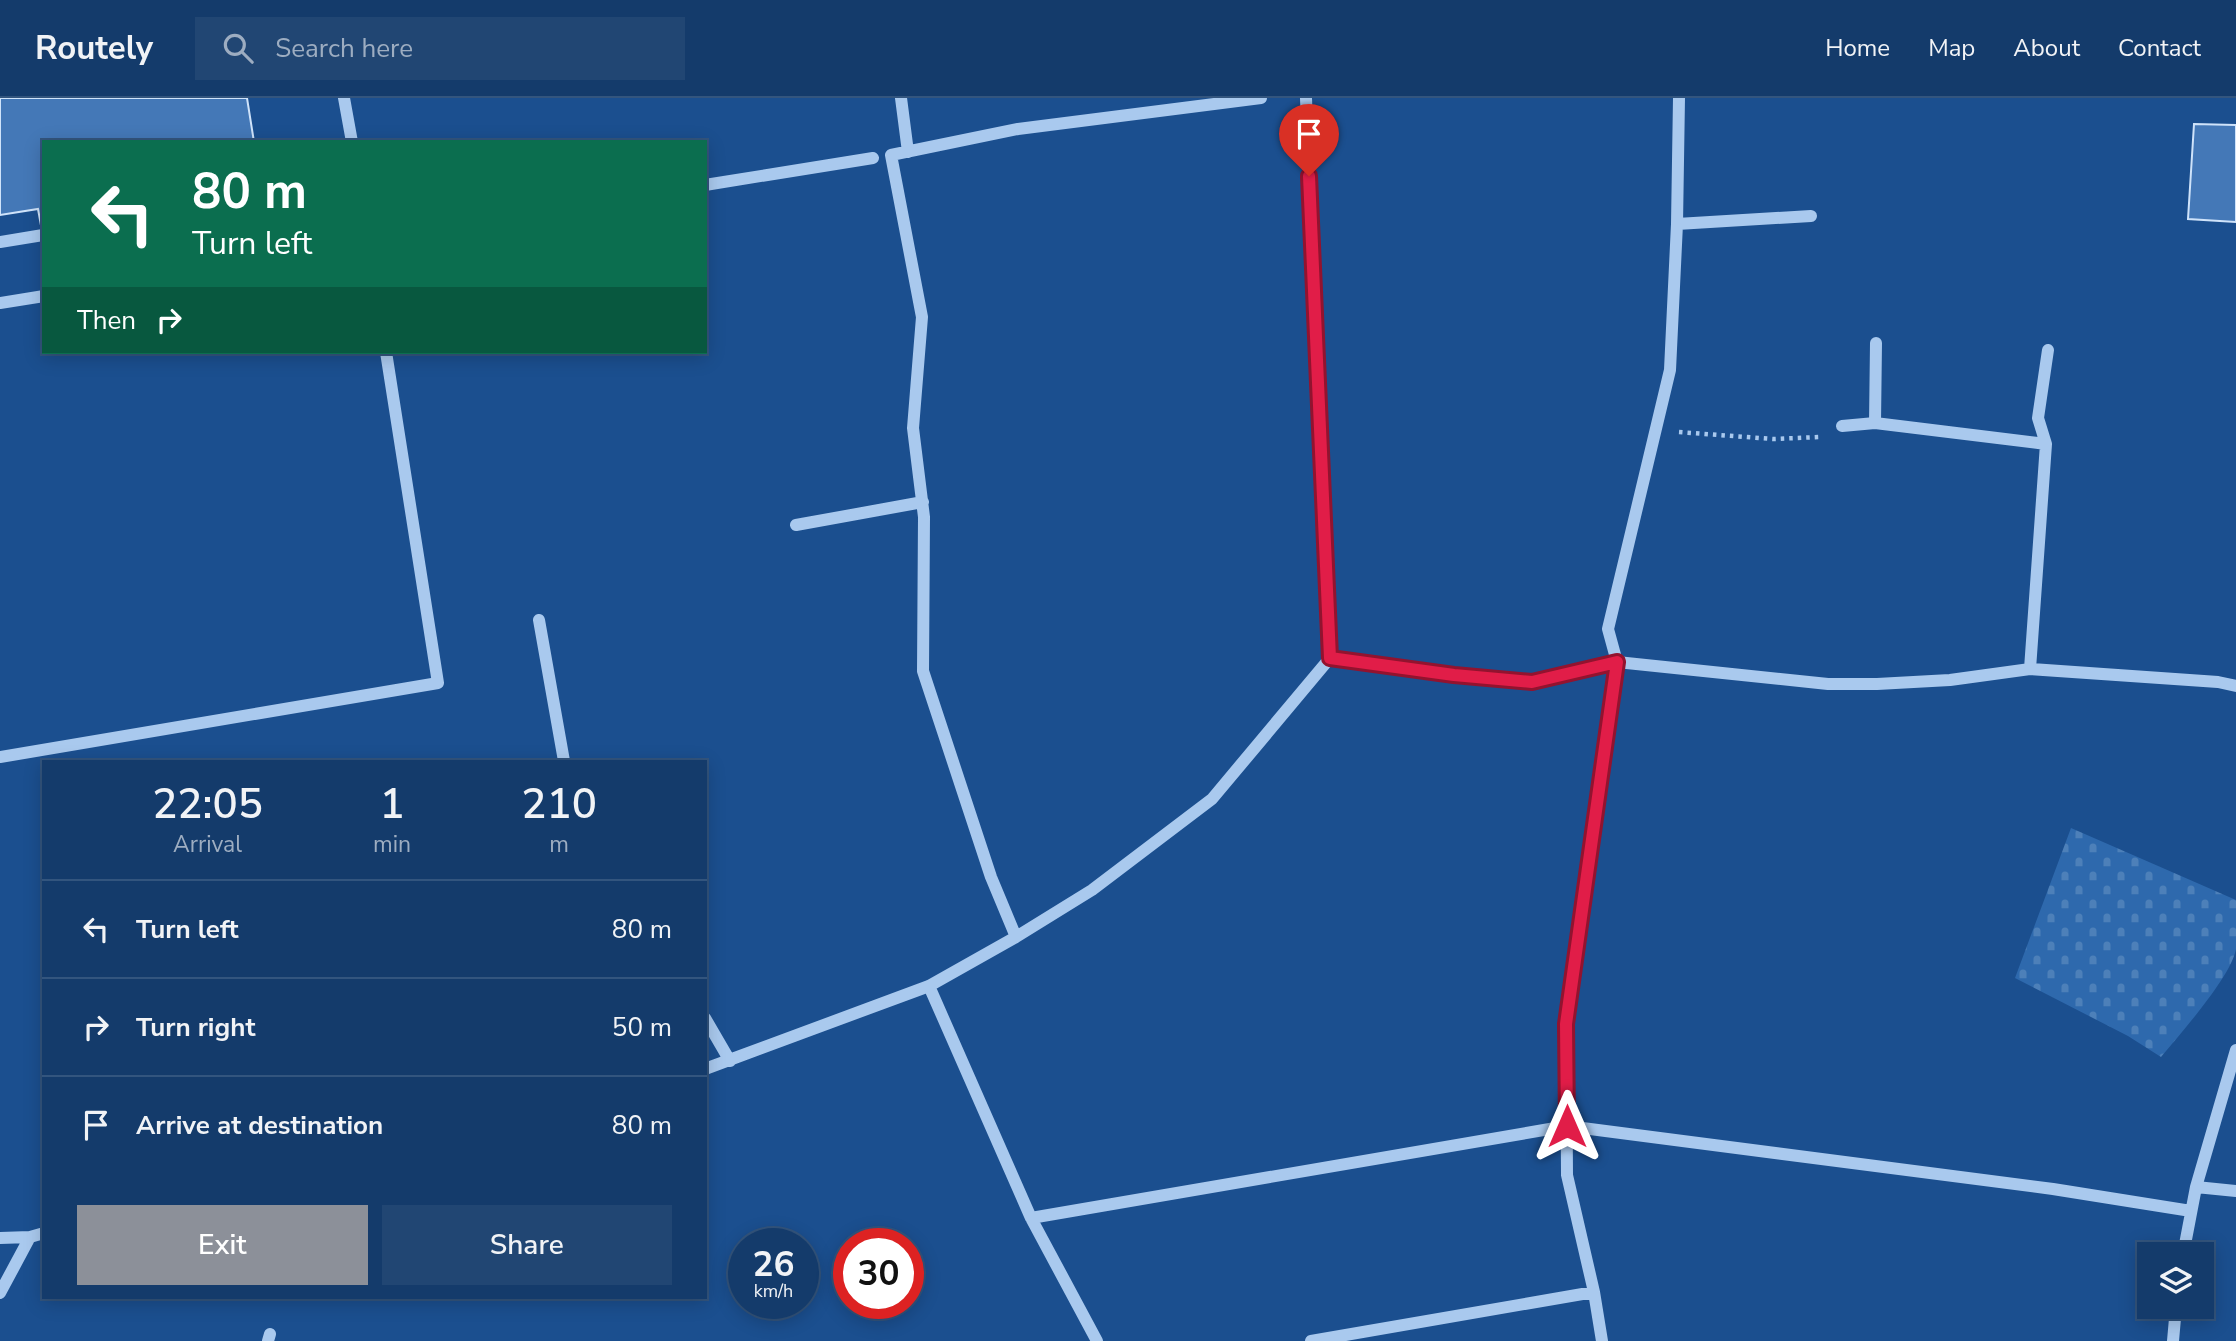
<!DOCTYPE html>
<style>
:root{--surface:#143b6b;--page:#214673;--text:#f1f3f6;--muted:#9dadc1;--line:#33557e;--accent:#8c9099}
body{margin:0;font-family:"Nunito Sans",sans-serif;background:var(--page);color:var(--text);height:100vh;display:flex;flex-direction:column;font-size:26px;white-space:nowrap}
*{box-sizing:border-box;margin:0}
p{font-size:23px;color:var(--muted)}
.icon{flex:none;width:38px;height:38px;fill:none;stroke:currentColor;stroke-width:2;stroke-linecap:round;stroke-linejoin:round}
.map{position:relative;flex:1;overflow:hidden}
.drawer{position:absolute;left:42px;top:662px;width:665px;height:539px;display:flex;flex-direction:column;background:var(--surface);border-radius:0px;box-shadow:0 4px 18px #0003,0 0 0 2px var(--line)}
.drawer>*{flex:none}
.guide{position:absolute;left:42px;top:42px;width:665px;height:214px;border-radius:0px;box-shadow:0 4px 18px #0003,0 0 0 2px var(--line);background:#0b6e4f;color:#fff;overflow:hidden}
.buttons{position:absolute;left:2137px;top:1144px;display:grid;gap:14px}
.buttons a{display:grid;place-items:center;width:77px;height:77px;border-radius:0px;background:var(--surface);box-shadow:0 4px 18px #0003,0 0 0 2px var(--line);font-size:35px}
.speed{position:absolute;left:728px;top:1130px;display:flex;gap:14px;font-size:35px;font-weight:700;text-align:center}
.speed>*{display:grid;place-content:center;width:91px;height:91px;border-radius:50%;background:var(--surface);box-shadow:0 4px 18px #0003,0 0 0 2px var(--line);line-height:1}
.speed small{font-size:18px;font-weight:400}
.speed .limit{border:10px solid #d22;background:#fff;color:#111}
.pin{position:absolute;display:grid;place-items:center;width:60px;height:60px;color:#fff;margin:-72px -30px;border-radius:50% 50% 50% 0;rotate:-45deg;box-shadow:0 0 7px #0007}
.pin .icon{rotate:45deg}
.me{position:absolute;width:77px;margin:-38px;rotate:0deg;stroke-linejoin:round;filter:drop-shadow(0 0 5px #0008)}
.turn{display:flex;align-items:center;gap:24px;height:147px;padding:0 35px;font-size:32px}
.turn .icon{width:91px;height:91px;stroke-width:2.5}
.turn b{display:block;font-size:49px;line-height:60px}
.then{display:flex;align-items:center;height:66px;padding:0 35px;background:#0003;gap:14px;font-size:26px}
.eta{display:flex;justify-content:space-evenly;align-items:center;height:119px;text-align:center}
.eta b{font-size:42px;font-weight:600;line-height:49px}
.primary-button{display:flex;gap:14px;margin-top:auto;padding:14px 35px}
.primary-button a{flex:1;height:80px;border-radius:0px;background:var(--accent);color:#fff;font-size:28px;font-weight:600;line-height:80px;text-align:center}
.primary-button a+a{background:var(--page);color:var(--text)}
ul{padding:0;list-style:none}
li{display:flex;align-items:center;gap:21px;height:98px;padding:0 35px;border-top:2px solid var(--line)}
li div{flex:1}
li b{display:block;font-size:26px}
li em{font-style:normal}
header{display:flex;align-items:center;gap:42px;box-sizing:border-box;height:98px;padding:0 35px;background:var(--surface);border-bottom:2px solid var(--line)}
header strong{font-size:33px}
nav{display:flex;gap:38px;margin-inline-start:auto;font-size:24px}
.search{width:490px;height:63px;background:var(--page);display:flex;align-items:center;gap:18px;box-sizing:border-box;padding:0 24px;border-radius:0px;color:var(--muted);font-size:26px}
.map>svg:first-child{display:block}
.cemetery{fill:url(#cemetery-stones)}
.building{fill:#4478b7;stroke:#cfe3fa;stroke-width:2}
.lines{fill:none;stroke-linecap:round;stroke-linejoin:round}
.path{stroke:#a9c9ee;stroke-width:4.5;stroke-dasharray:3.5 5;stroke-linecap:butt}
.minor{stroke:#a9c9ee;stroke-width:12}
.route-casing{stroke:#92132f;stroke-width:18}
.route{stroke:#e11d48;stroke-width:12}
</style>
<header>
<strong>Routely</strong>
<div class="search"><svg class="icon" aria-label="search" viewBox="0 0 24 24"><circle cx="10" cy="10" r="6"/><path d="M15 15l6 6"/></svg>Search here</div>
<nav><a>Home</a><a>Map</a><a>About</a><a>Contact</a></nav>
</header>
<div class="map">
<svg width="2236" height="1243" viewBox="0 0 2236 1243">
<defs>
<pattern id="cemetery-stones" width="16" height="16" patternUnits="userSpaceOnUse" patternTransform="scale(1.75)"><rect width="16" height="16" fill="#2e69ad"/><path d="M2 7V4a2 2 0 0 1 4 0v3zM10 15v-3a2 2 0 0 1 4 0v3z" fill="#4d80b9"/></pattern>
</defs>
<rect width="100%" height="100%" fill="#1b4f8f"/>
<path class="cemetery" d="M2071,730L2236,802C2236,817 2236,836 2236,851C2231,879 2180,936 2161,959L2128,938L2015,880Z"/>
<path class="building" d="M0,0H247L254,44H44V144L38,111L0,117Z
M2194,26L2236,27V124L2188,121Z"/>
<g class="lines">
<path class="path" d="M1679,334L1773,341L1821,339"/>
<path class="minor" d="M344,0L352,44
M901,0L908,54
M1306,0L1317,285L1330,560
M705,87L873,60
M1677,126L1811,118
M0,144L43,137
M0,205L44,198
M1875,325L1876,245
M1842,328L1875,325L2046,346
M796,427L923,404
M539,522L564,663
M2030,571L2046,346L2038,320L2048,252
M0,659L438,585L386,254
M1016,839L991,779L923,573L924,419L913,330L922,219L891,57L1018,31L1261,0
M929,888L1031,1120L1097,1243
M705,920L730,963
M705,971L929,888L1016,839L1092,792L1212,701L1330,560L1454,577L1532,584L1617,564L1828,586H1877L1950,582L2030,571L2218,584L2236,588
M2196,1089L2236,1093
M1031,1120L1567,1028L2053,1091L2191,1113
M0,1140L30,1139L44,1135
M2183,1157L2196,1089L2236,952
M0,1195L30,1139
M268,1243L270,1236
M1311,1243L1594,1194
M1602,1243L1594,1194L1567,1077L1566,926L1617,564L1608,531L1670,272L1677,126L1679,0
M2173,1243L2176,1209"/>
</g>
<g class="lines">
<g class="route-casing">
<path id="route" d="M1309,78L1330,560L1454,577L1532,584L1617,564L1566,926L1567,1028"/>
</g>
<use href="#route" class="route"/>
</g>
</svg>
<div class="buttons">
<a><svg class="icon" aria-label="layers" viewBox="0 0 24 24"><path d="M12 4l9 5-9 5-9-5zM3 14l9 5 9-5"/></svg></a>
</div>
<div class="speed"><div>26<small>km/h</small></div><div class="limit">30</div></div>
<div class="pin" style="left:1309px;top:78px;background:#d93025"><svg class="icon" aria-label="arrive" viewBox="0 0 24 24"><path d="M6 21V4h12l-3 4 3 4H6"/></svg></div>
<svg class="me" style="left:1567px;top:1028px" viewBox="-20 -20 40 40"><path d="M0-17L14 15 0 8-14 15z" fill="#e11d48" stroke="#fff" stroke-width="4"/></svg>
<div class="guide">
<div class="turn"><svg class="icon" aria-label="left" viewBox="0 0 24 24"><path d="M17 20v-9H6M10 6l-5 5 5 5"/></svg><div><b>80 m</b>Turn left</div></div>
<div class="then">Then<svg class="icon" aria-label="right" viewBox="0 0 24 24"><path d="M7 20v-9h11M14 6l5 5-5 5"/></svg></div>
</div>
<section class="drawer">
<div class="eta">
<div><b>22:05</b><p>Arrival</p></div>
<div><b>1</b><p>min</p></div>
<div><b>210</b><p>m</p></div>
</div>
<ul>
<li><svg class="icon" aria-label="left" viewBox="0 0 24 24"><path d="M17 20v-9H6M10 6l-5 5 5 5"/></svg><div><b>Turn left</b></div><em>80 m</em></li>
<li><svg class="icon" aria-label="right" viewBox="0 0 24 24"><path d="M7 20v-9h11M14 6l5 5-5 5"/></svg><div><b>Turn right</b></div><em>50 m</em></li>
<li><svg class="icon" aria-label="arrive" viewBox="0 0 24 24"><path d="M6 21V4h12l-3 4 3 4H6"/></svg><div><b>Arrive at destination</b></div><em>80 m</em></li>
</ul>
<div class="primary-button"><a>Exit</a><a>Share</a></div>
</section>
</div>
